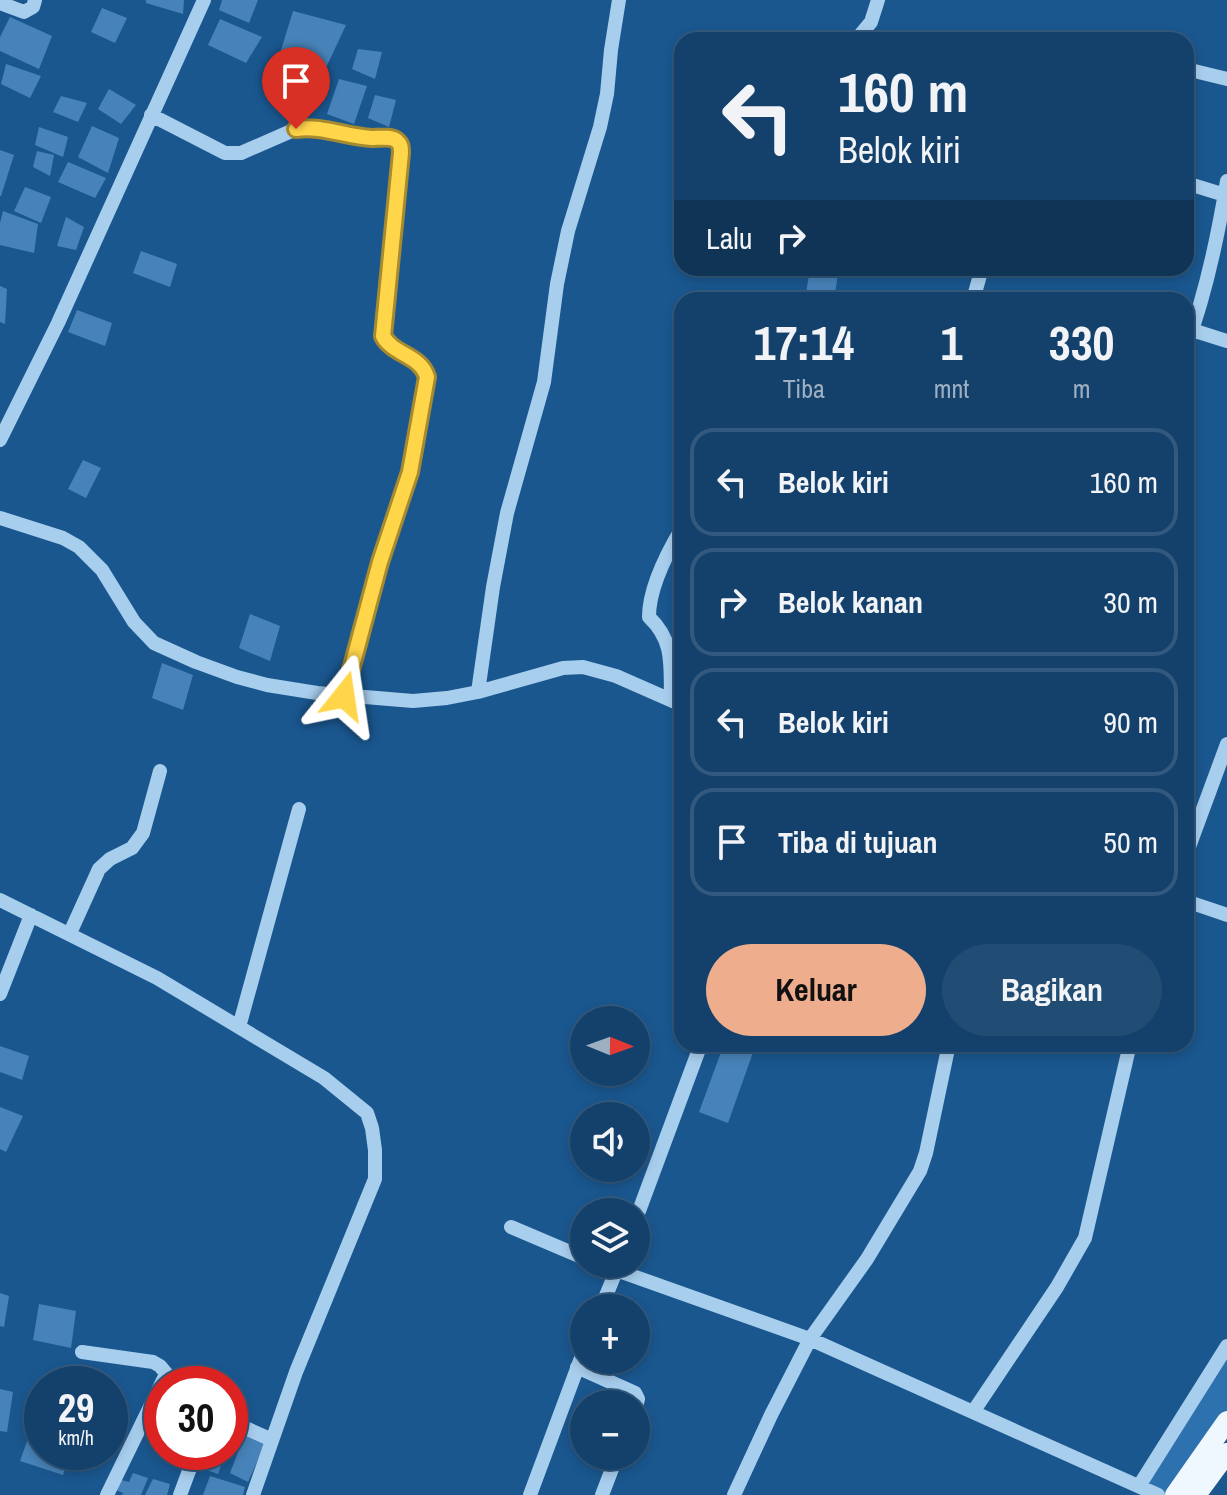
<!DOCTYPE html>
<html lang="id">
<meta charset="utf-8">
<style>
:root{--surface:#14416b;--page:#214c73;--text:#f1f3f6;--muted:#9dafc1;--line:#335a7e;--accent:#eead8d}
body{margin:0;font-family:"Archivo Narrow",sans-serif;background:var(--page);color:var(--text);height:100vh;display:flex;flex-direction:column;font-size:30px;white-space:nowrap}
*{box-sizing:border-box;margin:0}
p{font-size:26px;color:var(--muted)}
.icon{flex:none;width:44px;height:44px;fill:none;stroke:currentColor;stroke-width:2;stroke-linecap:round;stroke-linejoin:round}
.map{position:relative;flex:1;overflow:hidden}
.details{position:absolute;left:674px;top:292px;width:520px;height:760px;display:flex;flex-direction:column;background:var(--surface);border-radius:24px;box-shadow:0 4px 12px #0003,0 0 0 2px var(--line)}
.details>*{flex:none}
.top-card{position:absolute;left:674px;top:32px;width:520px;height:244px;border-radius:24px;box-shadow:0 4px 12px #0003,0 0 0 2px var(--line);background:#14416b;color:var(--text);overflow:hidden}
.needle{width:52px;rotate:91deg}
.buttons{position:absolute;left:570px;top:1006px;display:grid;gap:16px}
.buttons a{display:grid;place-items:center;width:80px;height:80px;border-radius:50%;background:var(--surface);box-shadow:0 4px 12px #0003,0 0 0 2px var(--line);font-size:40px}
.speed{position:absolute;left:24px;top:1366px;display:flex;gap:16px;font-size:40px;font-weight:700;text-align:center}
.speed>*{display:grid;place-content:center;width:104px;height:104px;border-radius:50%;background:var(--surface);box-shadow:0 4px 12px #0003,0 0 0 2px var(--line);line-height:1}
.speed small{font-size:20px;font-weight:400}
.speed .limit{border:12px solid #d22;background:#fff;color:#111}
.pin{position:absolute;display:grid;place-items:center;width:68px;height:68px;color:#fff;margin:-82px -34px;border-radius:50% 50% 50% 0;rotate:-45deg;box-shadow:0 0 8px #0007}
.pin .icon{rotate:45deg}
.me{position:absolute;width:88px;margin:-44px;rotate:15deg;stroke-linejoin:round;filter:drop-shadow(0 0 6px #0008)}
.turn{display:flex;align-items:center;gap:28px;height:168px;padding:0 32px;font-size:36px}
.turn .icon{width:104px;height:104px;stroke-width:2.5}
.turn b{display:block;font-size:56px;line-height:68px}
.then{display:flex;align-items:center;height:76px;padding:0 32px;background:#0003;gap:16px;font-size:30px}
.eta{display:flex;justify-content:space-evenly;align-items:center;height:136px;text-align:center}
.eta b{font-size:48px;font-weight:800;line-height:56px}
.action{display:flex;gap:16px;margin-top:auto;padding:16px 32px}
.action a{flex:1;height:92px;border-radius:48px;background:var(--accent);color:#111;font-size:32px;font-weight:800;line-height:92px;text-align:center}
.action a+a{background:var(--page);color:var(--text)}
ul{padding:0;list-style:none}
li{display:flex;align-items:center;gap:24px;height:108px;margin:0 16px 12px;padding:0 16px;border:4px solid var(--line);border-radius:24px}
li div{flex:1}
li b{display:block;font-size:30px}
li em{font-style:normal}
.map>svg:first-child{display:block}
.green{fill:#2d71ae}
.building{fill:#4783b9}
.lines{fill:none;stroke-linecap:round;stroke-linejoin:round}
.minor{stroke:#a8ceee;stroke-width:14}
.major{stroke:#eff7ff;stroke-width:20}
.route-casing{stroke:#a68a30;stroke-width:20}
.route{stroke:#ffd54a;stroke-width:14}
</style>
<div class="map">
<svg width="1227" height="1495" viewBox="0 0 1227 1495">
<rect width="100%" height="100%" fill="#1a578f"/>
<path class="green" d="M1227,1348V1420L1174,1495H1161L1141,1486Z"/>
<path class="building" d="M146,0H184L183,14L146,3Z
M222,0H258L249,23L219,10Z
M102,8L127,18L115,43L91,32Z
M293,11L346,25L317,87L274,73Z
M10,17L52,36L39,69L0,51V37Z
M220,19L262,37L246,63L208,45Z
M358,49L382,52L375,79L352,69Z
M6,64L41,76L30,98L1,84Z
M339,79L367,86L354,124L327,114Z
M109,89L136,105L121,124L98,109Z
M375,95L396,100L389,127L368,118Z
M61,96L87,103L78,122L53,112Z
M92,126L119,138L108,173L78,157Z
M39,127L68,137L63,157L35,145Z
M0,150L14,155L1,196H0Z
M37,151L54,155L50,176L33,167Z
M68,162L106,178L95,198L58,182Z
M25,187L51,197L41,223L14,211Z
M3,211L38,224L34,253L0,245V223Z
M66,217L84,227L76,250L57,246Z
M141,251L177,264L170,287L133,273Z
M810,268H839L834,300H805Z
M0,286L7,289L5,324L0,322Z
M77,310L112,323L105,346L68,332Z
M83,460L101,468L86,498L68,489Z
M250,614L280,626L270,661L239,648Z
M162,663L193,675L183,710L152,698Z
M724,1044H756L728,1123L699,1112Z
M0,1046L29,1056L22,1080L0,1072Z
M0,1107L23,1116L6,1152L0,1149Z
M0,1293L9,1296L4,1327L0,1326Z
M39,1304L76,1311L71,1348L33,1340Z
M0,1389L13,1392L7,1432L0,1431Z
M161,1395H162V1433L152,1431Z
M30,1433L42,1438V1452H71L63,1475L20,1461Z
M245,1434L266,1442L248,1482L230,1473Z
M203,1452H226L218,1474L198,1467Z
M133,1473L148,1478L141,1495H122L123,1493L116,1490L121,1480L129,1482Z
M210,1476L245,1487L243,1495H203Z
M153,1479L170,1484L167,1495H145Z"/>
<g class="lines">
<path class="minor" d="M0,3L24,12L33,7L35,0
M856,40L871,22L878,0
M1186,69L1227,79
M151,115L225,153H241L296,129L310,128L353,136L390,138L397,140L400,144L401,153L383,336C393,355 421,355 427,377L410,472L380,562L344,696
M1186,183L1225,195
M973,300L982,268
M1192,330L1227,341
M1186,347C1206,294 1218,236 1227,181
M0,440L58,323L204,0
M0,518L63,538L79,547L102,570L134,622L154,643L196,662L237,677L267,685L317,693L413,701L447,698L478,692L563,668L583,667L616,676L682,705
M478,692L493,587L507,513L544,382L557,284L568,231L600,127L607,94L611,50L619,0
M671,700C670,666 675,642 649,617C649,588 667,553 682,528
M1186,855L1227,744
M0,900L157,978L324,1078L367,1113L372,1128L375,1150V1179L296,1372L253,1495
M1186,901L1227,915
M70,933L99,869L110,859L132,848L143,833L160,771
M0,994L31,915
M239,1027L299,809
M636,1219L701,1044
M511,1227L584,1258
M599,1264L810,1339L1158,1495
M601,1308L619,1264
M82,1352L153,1362L160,1366L175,1384
M577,1367L635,1393L638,1399L636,1406
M973,1412L1057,1287L1085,1238L1130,1044
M230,1421L272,1440
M1139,1486L1227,1346
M107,1495L166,1374
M180,1495L196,1452
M530,1495L584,1350
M602,1495L617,1456
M734,1495L771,1415L810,1339L867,1259L920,1171L926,1153L949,1044"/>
<path class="major" d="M1175,1495L1227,1421
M1196,1495L1227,1453"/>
</g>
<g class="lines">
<g class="route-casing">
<path id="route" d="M296,129C321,125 347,137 372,138C379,138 392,136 397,141C401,144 401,148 401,153L383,336C393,355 421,355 427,377L410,472L380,562L344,696"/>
</g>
<use href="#route" class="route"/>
</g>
</svg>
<div class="buttons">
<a><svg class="needle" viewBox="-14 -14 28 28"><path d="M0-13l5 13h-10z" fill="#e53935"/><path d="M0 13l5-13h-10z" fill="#9dafc1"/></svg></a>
<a><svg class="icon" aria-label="sound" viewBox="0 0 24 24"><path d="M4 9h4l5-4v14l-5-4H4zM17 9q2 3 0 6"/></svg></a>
<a><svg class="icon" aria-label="layers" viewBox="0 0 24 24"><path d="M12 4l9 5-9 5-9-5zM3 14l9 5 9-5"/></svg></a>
<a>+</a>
<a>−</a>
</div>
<div class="speed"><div>29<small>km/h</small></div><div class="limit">30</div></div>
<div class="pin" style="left:296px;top:129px;background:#d93025"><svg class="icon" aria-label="arrive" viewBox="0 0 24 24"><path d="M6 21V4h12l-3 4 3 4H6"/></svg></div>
<svg class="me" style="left:344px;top:696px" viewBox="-20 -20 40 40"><path d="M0-17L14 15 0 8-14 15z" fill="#ffd54a" stroke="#fff" stroke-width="4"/></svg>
<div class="top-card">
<div class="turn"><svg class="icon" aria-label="left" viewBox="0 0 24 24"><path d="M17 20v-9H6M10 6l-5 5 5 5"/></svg><div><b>160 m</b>Belok kiri</div></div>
<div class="then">Lalu<svg class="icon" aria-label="right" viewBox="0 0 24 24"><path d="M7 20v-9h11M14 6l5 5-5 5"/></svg></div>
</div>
<section class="details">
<div class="eta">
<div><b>17:14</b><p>Tiba</p></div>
<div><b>1</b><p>mnt</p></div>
<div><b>330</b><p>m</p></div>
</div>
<ul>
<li><svg class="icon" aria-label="left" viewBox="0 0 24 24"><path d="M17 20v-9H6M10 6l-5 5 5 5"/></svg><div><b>Belok kiri</b></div><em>160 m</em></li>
<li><svg class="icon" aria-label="right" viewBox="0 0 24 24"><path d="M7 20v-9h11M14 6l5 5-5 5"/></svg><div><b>Belok kanan</b></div><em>30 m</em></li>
<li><svg class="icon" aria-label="left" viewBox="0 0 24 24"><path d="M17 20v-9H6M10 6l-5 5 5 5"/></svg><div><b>Belok kiri</b></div><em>90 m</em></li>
<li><svg class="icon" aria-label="arrive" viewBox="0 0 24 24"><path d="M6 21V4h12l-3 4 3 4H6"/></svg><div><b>Tiba di tujuan</b></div><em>50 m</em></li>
</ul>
<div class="action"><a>Keluar</a><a>Bagikan</a></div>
</section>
</div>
